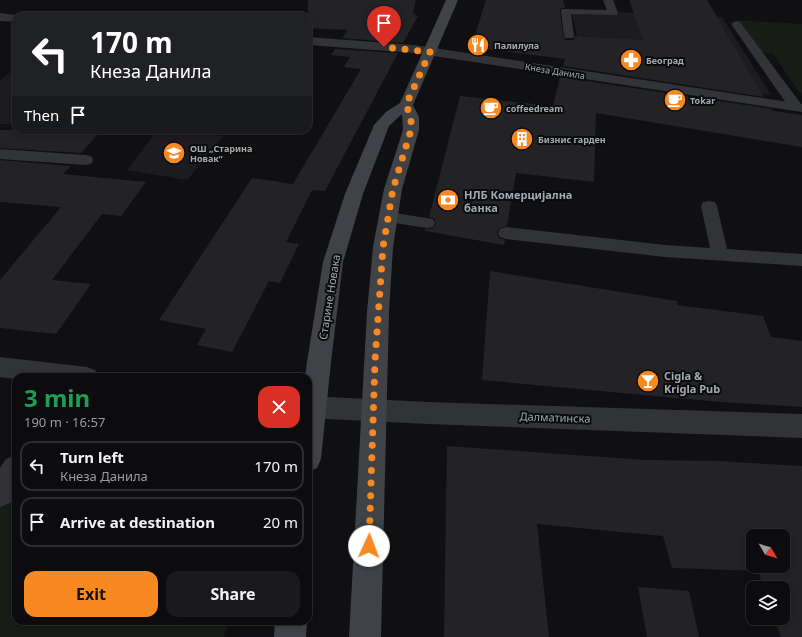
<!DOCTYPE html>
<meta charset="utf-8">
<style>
:root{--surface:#0c0c0e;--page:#1a1a1c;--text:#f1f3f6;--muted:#9a9b9e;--line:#2c2c2e;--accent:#f88821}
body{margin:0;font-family:"Noto Sans",sans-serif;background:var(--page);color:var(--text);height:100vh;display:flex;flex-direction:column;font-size:15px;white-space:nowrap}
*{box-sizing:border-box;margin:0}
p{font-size:13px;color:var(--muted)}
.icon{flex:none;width:22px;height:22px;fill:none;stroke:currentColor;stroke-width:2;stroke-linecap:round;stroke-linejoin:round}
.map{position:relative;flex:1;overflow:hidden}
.details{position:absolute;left:12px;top:373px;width:300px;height:252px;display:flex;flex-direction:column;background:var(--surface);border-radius:12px;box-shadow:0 2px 6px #0003,0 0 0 1px var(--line)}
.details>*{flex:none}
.hud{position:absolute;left:12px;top:12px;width:300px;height:122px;border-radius:12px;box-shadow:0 2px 6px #0003,0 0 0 1px var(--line);background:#202124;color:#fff;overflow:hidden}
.needle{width:26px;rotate:128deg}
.controls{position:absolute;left:746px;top:529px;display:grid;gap:8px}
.controls a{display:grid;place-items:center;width:44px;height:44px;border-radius:8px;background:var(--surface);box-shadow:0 2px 6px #0003,0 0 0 1px var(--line);font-size:20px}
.pin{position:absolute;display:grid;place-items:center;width:34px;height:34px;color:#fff;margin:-41px -17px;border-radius:50% 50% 50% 0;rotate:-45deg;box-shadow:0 0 4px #0007}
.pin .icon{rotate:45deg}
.me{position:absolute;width:44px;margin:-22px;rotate:2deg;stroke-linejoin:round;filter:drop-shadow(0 0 3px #0008)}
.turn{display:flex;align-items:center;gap:14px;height:84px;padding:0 12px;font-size:18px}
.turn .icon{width:52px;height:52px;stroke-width:2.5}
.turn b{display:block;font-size:28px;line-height:34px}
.then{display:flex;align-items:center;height:38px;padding:0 12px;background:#0003;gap:8px;font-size:15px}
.round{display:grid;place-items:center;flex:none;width:42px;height:42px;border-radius:12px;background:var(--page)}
.head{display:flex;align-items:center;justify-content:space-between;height:68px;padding:0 12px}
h1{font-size:24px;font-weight:700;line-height:30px;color:#1e9e55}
.cta{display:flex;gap:8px;margin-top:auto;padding:8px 12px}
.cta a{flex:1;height:46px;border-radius:12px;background:var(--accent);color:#111;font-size:16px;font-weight:700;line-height:46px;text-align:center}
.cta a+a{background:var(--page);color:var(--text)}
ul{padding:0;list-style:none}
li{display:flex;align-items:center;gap:12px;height:50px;margin:0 8px 6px;padding:0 4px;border:2px solid var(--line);border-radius:12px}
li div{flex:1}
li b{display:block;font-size:15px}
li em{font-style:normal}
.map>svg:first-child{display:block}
.built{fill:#1c1c1f}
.green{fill:#171c16}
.building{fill:#232326;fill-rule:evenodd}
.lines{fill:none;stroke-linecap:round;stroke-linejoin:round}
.service{fill:#313337;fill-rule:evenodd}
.pedestrian{fill:#313337;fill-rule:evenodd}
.minor{fill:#313337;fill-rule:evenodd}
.secondary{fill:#3f4247;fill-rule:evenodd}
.route{stroke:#f88821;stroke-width:7;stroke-dasharray:0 12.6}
.labels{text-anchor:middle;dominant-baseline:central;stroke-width:4;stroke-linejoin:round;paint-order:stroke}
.far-poi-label{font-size:9px;font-weight:bold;fill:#a1aab3;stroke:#0b0b0c;text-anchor:start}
.far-street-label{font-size:9px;fill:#a1aab3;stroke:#0b0b0c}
.poi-label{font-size:11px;font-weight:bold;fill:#a1aab3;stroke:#0b0b0c;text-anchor:start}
.street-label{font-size:11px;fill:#a1aab3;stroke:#0b0b0c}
</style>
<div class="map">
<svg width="802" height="637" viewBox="0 0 802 637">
<rect width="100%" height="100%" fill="#101012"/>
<path class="built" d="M571,10L722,17L771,95L618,75L609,38L577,36Z
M16,67V124H0V81Z
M112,130H202L201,134L223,136L187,180L127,170L155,133Z"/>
<path class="green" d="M737,20L802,24V93L799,92L773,54L761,53Z
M16,453V621H228L224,637H0V480Z"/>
<path class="building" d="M308,0H416L413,13L418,16L403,43L342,38L348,30L308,28Z
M486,0H563L565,8H561L560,11L563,36L565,40H573L575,36L643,40L629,0H707L764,97L563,66L565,59L471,47Z
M335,49L398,53L325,191L312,190L286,242L299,244L280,283L269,281L232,352L197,345L206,329L159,320L252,178L293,184L361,69L344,67L350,57L331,55Z
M560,77L772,109L773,111L802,115V147L596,113L594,182L516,173L507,226L500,228L497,232L499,238L505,240L504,245L425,231V229L433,228L436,224L434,218L429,217L460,96L553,106Z
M0,130H102L81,153L0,148Z
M0,160L71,166L63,174L146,182L121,216L102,214L52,280L91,284L56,334L0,328V280L61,207L0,202Z
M490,271L677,301V305L763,316L771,337L802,341V407L720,402L482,380Z
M447,446L645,460L716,461L802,466V637H781L774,618H783V588H764L758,571L672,568L663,536L537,524L549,637H444ZM753,536H783V566H753Z
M638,587L689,591L699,637H647Z"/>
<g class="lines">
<path class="service" d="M603,0H613L618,13L617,15L571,14L574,36L573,38H565L564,36L561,11L562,9L607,10Z
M736,21L740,22L801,104L802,106L801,110H791L731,24Z
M709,201L715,202L717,206L727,249L802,254V266L665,257L506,239L500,237L498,233L500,229L506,227L665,245L710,248L701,206L703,202Z
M388,212L427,218L433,219L435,223L433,227L427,228L382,221L380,217L382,213Z"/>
<path class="pedestrian" d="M16,455V493L10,503L0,507V468L6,459Z"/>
<path class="minor" d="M0,13L21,16H16V22L0,21Z
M308,37L414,45L802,104V112L414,53L308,45Z
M0,149L85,155L91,156L93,160L91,164L85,165L0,159Z
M0,357L87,367L95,370L99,377H16V379L0,377Z
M308,396L428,402L802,414V438L428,424L308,418Z"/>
<path class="secondary" d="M446,0H458L413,105L419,117V130L402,189L393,247L389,312L381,637H349L367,312L373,247L384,189L403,130L402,114L389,126L363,194L343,262L331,362L321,459L317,468L308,472V377H305L307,362L323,262L345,194L374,125L386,112L400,103Z
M275,621H307L306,637H274Z"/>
</g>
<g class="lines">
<path class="route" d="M369,546L375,361L383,247L393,189L411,130V117L406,105L430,52L384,47"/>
</g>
<defs>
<g id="restaurant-disc" transform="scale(1.15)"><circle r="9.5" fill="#f88821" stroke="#0b0b0c"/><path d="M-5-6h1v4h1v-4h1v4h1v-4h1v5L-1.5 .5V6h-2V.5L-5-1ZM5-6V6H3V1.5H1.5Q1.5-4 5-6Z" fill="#fff"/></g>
<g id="pharmacy-disc" transform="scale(1.15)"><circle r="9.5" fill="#f88821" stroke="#0b0b0c"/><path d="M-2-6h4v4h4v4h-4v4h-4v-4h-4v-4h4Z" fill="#fff"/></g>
<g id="cafe-disc" transform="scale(1.15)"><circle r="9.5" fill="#f88821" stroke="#0b0b0c"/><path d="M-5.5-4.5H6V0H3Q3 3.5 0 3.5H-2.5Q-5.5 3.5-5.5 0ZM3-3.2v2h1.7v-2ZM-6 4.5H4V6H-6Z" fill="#fff"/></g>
<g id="building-disc" transform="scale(1.15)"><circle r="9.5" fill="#f88821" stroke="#0b0b0c"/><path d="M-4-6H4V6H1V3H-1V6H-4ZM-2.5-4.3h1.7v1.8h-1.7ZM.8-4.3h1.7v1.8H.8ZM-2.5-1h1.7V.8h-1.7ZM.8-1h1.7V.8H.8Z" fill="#fff"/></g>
<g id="school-disc" transform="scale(1.15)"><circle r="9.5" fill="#f88821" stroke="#0b0b0c"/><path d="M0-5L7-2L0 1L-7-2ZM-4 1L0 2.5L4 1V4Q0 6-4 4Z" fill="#fff"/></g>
<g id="bank-disc" transform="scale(1.15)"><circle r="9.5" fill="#f88821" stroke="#0b0b0c"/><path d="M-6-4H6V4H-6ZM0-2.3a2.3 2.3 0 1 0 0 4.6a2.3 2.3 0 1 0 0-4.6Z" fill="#fff"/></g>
<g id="bar-disc" transform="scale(1.15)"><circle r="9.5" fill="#f88821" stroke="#0b0b0c"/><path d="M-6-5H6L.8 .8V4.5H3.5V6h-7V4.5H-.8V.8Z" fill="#fff"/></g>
</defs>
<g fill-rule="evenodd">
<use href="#restaurant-disc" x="478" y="45"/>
<use href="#pharmacy-disc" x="631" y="60"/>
<use href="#cafe-disc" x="675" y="100"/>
<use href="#cafe-disc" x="491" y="108"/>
<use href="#building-disc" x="522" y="139"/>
<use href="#school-disc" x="174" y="153"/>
<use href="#bank-disc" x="448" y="200"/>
<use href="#bar-disc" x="648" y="381"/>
</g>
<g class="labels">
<g class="far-poi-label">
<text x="494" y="45">Палилула</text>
<text x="646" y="60">Београд</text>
<text x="690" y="100">Tokar</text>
<text x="506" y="108">coffeedream</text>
<text x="538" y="139">Бизнис гарден</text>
<text x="190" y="148">ОШ „Старина<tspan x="190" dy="10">Новак”</tspan></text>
</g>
<g class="far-street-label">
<text transform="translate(555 71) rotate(9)">Кнеза Данила</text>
</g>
<g class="poi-label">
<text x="464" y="194">НЛБ Комерцијална<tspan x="464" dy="13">банка</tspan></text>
<text x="664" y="375">Cigla &amp;<tspan x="664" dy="13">Krigla Pub</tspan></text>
</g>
<g class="street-label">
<text transform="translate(329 297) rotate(-81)">Старине Новака</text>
<text transform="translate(555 417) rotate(2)">Далматинска</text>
</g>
</g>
</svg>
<div class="controls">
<a><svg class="needle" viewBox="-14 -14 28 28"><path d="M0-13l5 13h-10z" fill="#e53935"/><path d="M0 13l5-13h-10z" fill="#9a9b9e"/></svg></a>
<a><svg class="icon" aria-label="layers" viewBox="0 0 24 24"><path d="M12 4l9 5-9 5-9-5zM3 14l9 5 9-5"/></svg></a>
</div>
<div class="pin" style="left:384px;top:47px;background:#d93025"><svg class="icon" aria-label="arrive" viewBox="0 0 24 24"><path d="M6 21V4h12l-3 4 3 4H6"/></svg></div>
<svg class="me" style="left:369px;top:546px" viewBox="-20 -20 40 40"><circle r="19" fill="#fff"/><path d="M0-13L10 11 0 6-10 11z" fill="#f88821"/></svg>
<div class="hud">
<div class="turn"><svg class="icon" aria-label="left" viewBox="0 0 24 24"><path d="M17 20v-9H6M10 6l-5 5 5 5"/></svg><div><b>170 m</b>Кнеза Данила</div></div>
<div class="then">Then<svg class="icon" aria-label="arrive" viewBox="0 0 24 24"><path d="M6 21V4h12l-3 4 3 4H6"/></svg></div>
</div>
<section class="details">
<div class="head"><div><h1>3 min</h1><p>190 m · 16:57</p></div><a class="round" style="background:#d93025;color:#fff"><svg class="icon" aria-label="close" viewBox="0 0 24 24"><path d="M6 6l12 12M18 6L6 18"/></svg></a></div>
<ul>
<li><svg class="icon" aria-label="left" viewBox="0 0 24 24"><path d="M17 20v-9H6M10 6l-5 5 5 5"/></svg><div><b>Turn left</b><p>Кнеза Данила</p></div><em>170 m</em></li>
<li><svg class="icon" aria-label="arrive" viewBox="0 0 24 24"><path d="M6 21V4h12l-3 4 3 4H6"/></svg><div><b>Arrive at destination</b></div><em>20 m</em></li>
</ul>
<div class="cta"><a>Exit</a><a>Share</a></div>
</section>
</div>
